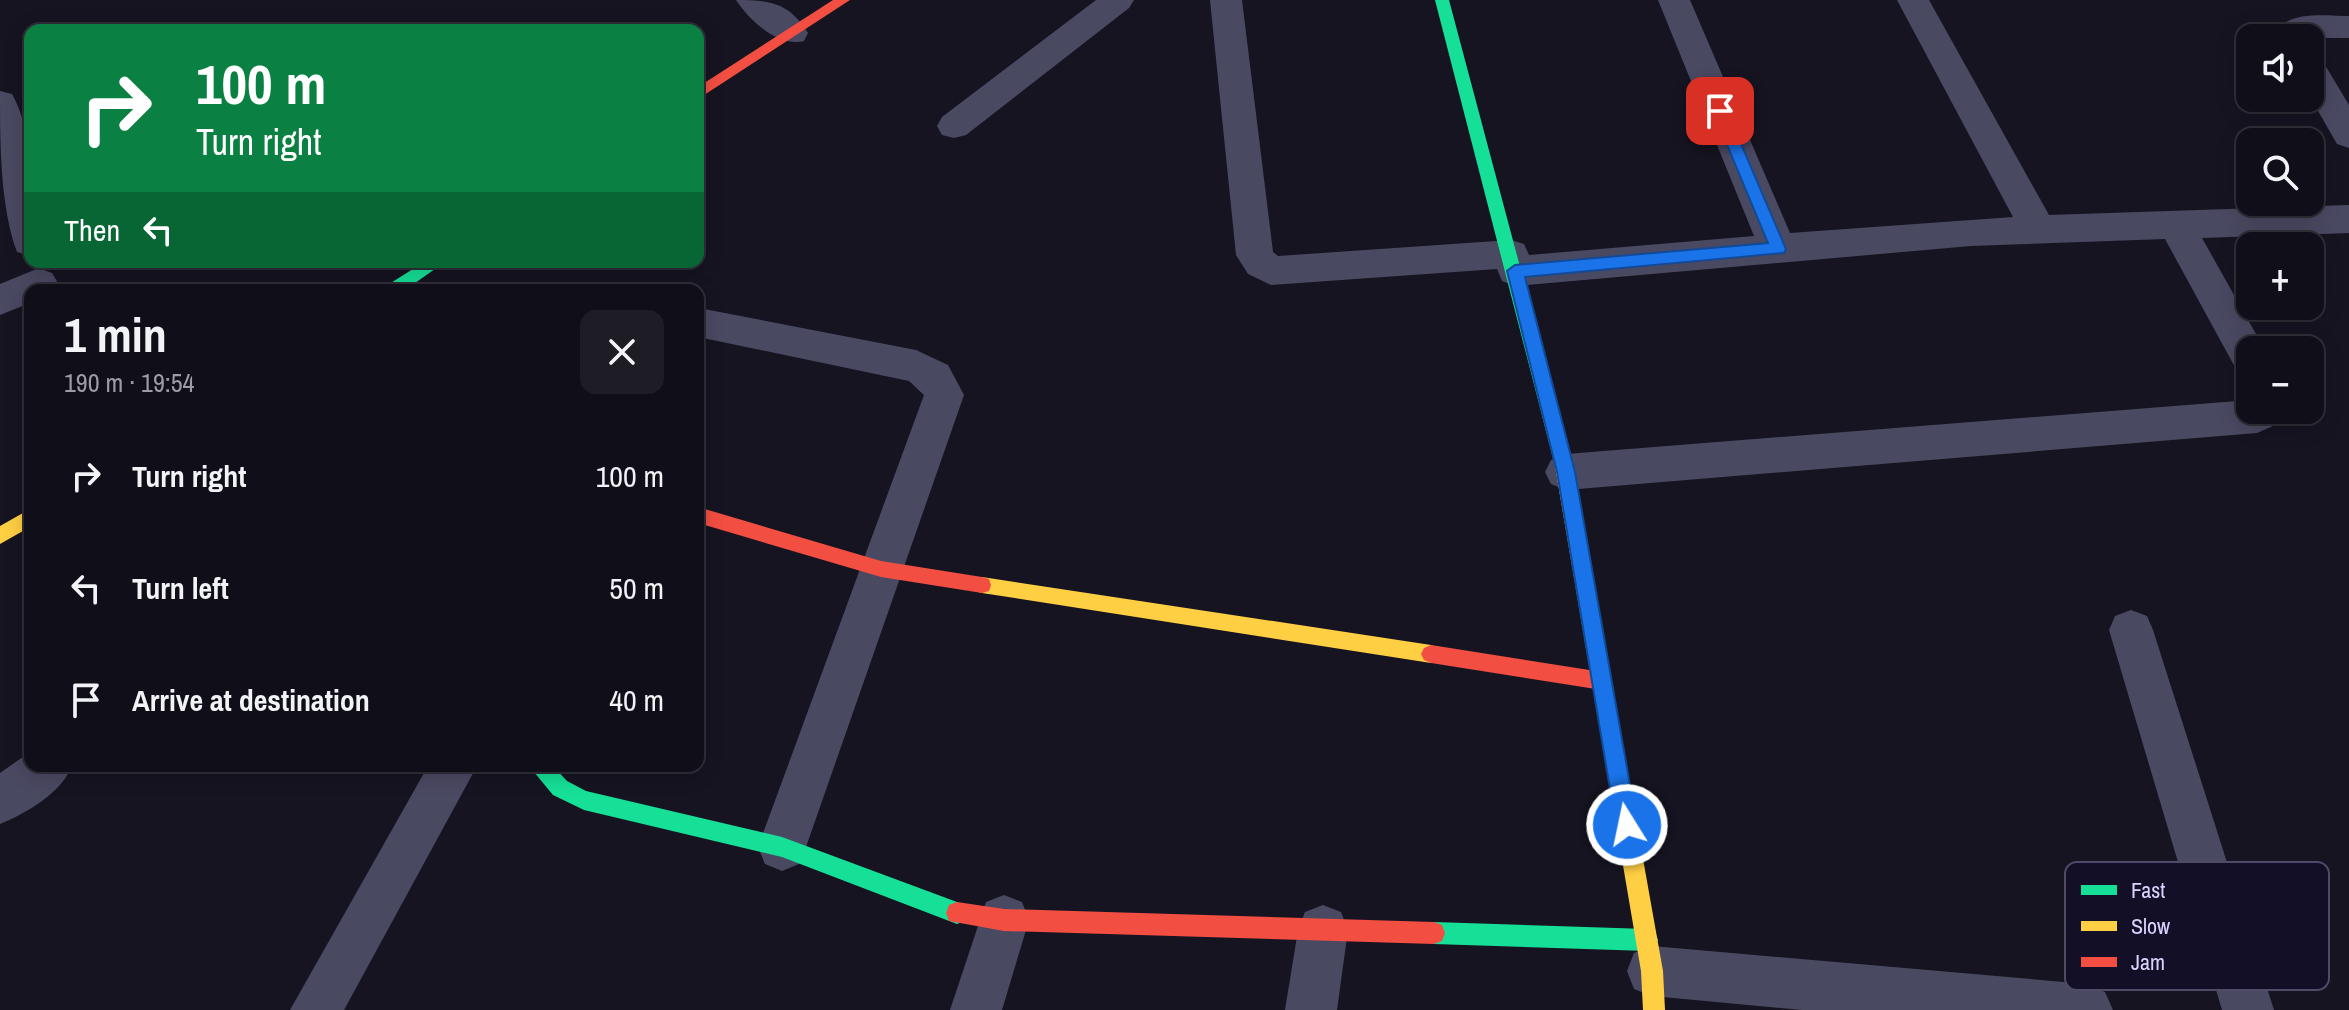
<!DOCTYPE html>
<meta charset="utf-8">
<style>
:root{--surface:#100f19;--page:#1e1d26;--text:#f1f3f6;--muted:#9c9ca2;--line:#302f38}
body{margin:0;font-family:"Archivo Narrow",sans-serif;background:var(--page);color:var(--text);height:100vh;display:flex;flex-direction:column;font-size:30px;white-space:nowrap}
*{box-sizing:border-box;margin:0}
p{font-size:26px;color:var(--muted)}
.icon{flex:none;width:44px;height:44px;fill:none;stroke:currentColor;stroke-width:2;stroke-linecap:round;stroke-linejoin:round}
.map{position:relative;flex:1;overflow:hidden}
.panel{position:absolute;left:24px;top:284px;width:680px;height:488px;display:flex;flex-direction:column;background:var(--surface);border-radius:16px;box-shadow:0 4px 20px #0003,0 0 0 2px var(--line)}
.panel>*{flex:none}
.top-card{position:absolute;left:24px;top:24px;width:680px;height:244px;border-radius:16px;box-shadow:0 4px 20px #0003,0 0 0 2px var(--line);background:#0b8043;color:#fff;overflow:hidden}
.buttons{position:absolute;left:2236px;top:24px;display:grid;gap:16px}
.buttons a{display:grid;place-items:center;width:88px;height:88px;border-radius:16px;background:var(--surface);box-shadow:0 4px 20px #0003,0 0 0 2px var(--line);font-size:40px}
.pin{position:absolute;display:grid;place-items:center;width:68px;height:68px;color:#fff;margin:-34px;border-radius:16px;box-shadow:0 4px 12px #0006}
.me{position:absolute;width:88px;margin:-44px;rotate:350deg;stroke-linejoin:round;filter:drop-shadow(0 0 6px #0008)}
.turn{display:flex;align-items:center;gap:28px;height:168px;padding:0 40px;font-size:36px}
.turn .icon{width:104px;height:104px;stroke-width:2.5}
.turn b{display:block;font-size:56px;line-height:68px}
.then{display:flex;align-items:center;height:76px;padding:0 40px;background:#0003;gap:16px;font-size:30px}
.round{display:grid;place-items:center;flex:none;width:84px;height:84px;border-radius:16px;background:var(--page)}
.head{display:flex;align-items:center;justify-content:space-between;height:136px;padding:0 40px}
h1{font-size:48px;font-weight:800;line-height:60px}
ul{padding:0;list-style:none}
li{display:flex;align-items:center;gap:24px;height:112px;padding:0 40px}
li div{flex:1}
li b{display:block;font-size:30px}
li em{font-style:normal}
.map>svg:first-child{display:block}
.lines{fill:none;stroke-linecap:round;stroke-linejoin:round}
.street{fill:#4a4962;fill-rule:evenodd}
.fast{fill:#16e098;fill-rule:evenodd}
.slow{fill:#ffcf43;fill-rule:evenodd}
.jam{fill:#f24e42;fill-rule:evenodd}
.route{fill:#1a73e8;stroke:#114b97;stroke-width:2}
.key{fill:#130f26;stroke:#4e4a67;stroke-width:2}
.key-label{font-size:22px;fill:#d9d4ff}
</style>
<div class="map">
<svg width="2349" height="1010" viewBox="0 0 2349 1010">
<rect width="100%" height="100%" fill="#161421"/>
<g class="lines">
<path class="street" d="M736,0C769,0 789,2 808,33L804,41C779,48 749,20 736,0Z
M1096,0H1134L1129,8L966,135L954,138L942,135L937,126L942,117Z
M1210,0H1242L1273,252L1278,256L1511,240L1524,244L1529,255L1754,236L1658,0H1690L1790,233L2013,217L1897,0H1929L2049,215L2349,205V233L2202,238L2265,350H2250V374L2236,369L2165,239L1971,246L1515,286L1502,281L1497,269L1271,285L1248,274L1236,255Z
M2349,16V38H2276V32C2289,10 2326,16 2349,16Z
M2310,56L2322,60L2349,105V148L2337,144L2310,97Z
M0,91L12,94C37,138 30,207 30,256L17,252C0,206 0,142 0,91Z
M39,268L52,273L58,283L54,290H30V303L0,315V284Z
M704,309L916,350L948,365L964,395L806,847L799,864L782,871L765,864L758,847L924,395L909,381L698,337V311Z
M2250,400V410H2288L2282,422L2257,433L1566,490L1551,484L1545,472L1551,460L1566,454Z
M2131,610L2147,616L2153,630L2274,1010H2222L2109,630L2115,616Z
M30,752V766H72C61,793 27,813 0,824V773Z
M428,766H477L344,1010H290Z
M1004,895L1022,902L1029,920L1002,1010H950L986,902Z
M1323,905L1341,912L1348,930L1337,1010H1285L1298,930L1305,912Z
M1652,946L2087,984L2105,992L2113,1010H1802L1652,996L1634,989L1627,971L1634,953Z"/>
<path class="fast" d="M1435,0H1449L1573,466L1570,471H1558L1555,466Z
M424,262H445L405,290H384L386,286Z
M529,766H553L567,781L586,791L782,837L957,902L965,905L968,913L965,921L957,924L782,857L584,810L553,795Z
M1434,922L1647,929L1655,932L1658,940L1655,948L1647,951L1434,944L1426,941L1423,933L1426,925Z"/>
<path class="slow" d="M1564,458L1570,461L1573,466L1663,971L1665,1010H1643L1641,971L1555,466L1558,461Z
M30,509V527L0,544V526Z
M982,577L1431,645L1438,648L1441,654L1438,660L1431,663L982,593L975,591L973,585L975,579Z"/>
<path class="jam" d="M833,0H850L698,99V87Z
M698,507L881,561L982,577L989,579L991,585L989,591L982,593L881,577L698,523Z
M1431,645L1602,672L1609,675L1612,681L1609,687L1602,690L1431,663L1424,660L1421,654L1424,648Z
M957,902L1004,909L1434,922L1442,925L1445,933L1442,941L1434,944L1004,931L949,921L946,913L949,905Z"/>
</g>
<path class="route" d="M1720,105L1727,111L1786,249L1784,253L1525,277L1575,472L1637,825L1634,833L1627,836L1619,833L1616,825L1557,472L1507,271L1515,265L1768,243L1713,111Z"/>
<rect x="2065" y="862" width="264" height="128" rx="12" class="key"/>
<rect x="2081" y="885" width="36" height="10" fill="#16e098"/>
<rect x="2081" y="921" width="36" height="10" fill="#ffcf43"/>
<rect x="2081" y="957" width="36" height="10" fill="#f24e42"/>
<g class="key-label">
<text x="2131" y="898">Fast</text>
<text x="2131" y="934">Slow</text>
<text x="2131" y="970">Jam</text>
</g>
</svg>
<div class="buttons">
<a><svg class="icon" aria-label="sound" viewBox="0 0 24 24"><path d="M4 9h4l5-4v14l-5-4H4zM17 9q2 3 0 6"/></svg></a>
<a><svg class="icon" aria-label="search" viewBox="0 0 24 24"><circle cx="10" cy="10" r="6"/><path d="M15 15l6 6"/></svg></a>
<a>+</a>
<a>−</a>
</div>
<div class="pin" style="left:1720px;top:111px;background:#d93025"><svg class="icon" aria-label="arrive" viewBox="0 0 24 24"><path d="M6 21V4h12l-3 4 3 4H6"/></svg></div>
<svg class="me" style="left:1627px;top:825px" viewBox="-20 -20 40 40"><circle r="17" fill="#1a73e8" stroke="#fff" stroke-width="3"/><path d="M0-11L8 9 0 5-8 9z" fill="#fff"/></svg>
<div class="top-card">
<div class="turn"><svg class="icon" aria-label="right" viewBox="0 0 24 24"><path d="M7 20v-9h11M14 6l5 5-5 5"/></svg><div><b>100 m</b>Turn right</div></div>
<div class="then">Then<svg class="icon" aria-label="left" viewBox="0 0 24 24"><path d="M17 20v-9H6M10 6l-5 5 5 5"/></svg></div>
</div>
<section class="panel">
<div class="head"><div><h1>1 min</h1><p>190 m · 19:54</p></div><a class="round"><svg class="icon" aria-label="close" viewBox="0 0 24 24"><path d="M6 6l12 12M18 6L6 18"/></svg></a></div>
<ul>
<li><svg class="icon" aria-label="right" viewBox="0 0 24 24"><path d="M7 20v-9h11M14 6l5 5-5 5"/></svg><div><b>Turn right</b></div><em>100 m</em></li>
<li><svg class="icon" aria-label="left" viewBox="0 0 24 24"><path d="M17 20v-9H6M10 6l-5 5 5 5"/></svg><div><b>Turn left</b></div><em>50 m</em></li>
<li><svg class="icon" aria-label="arrive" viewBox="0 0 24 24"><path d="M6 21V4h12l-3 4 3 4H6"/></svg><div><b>Arrive at destination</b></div><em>40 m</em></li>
</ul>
</section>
</div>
